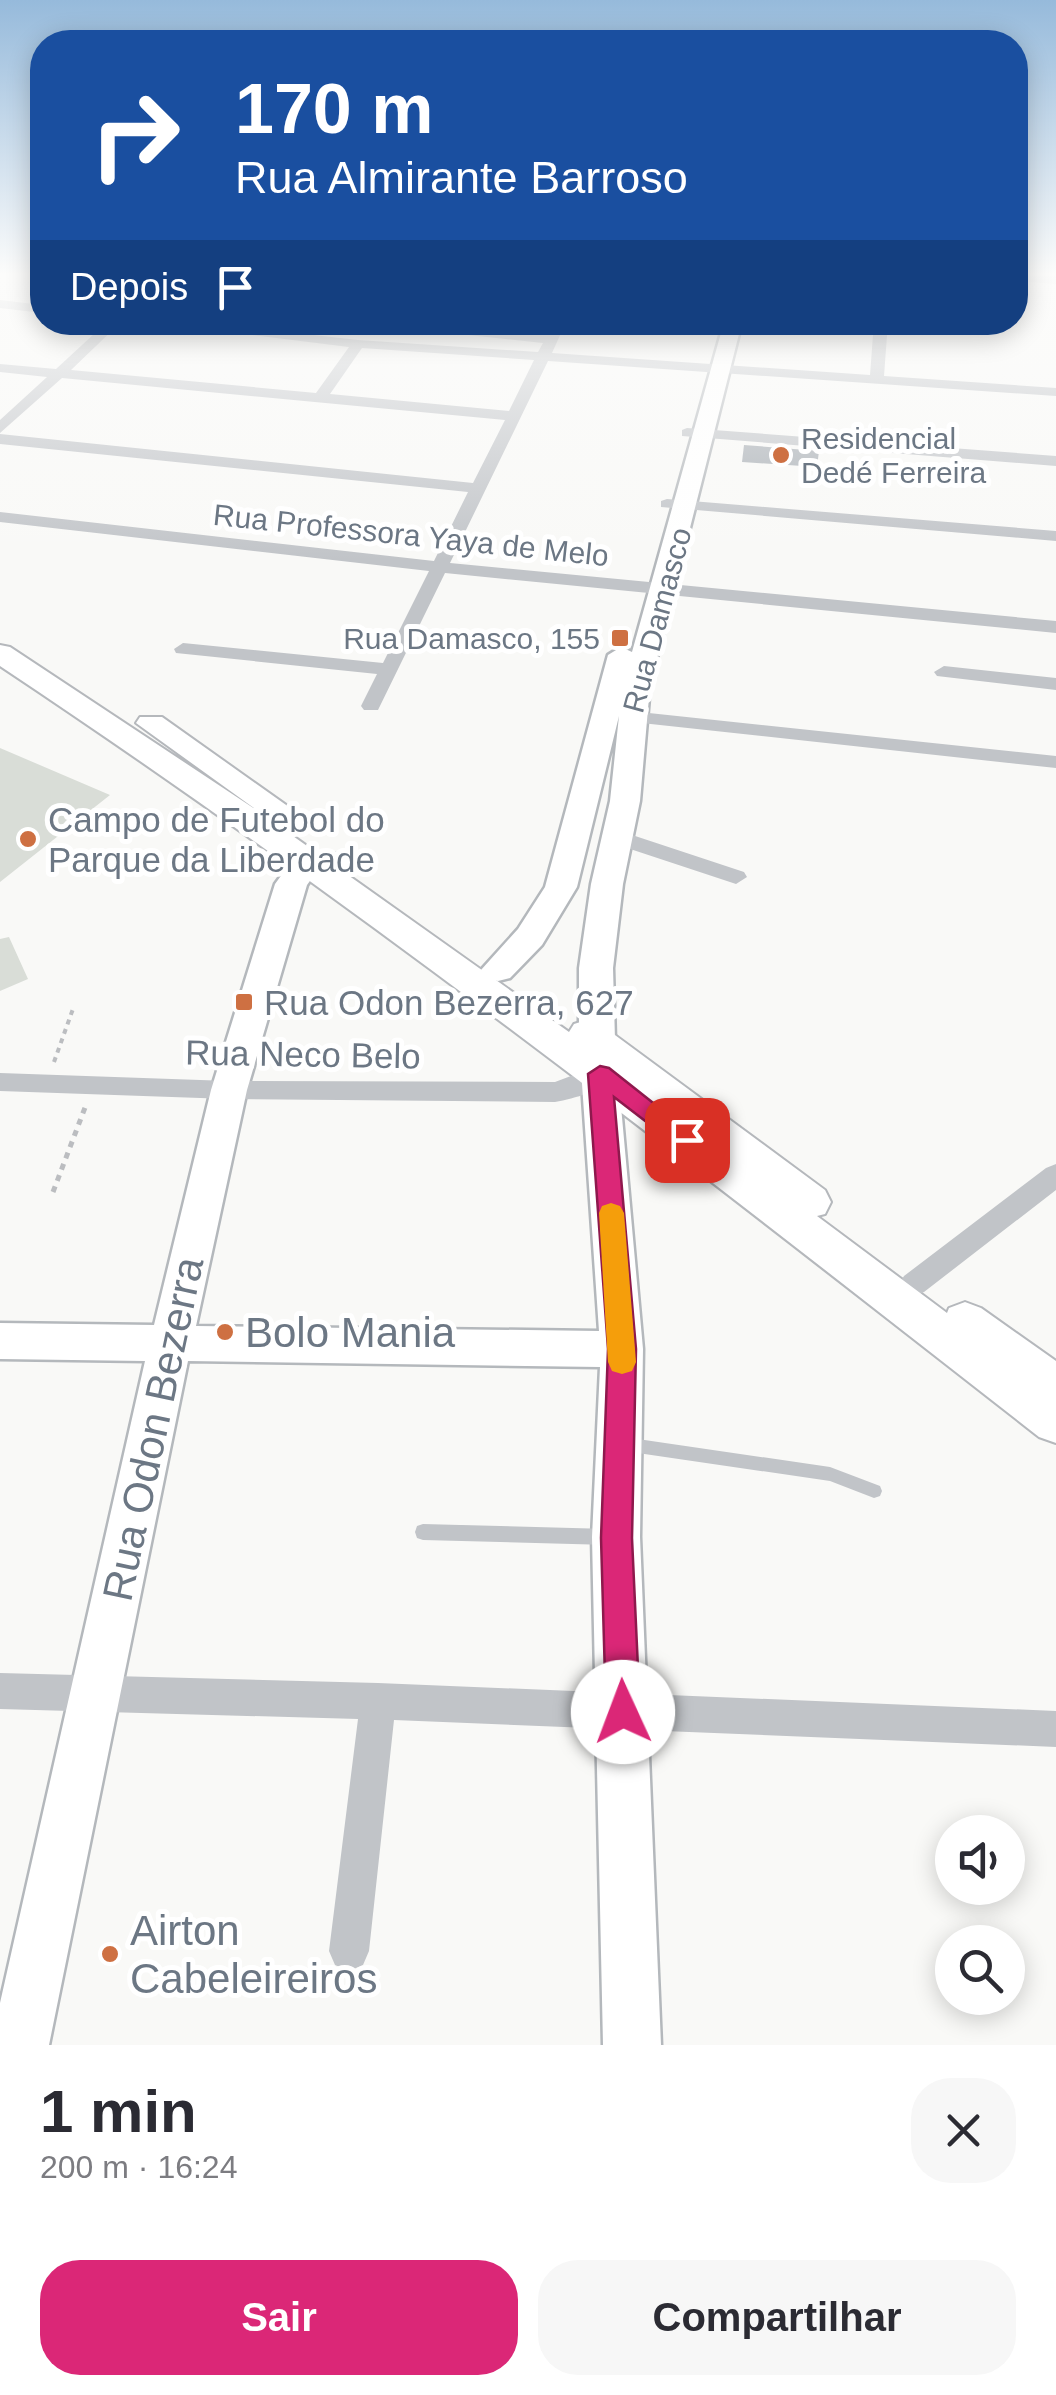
<!DOCTYPE html>
<html lang="pt">
<meta charset="utf-8">
<style>
:root{--surface:#fff;--page:#f7f7f7;--text:#2b2b33;--muted:#7c7c81;--accent:#db2777}
body{margin:0;font-family:Arial,sans-serif;background:var(--page);color:var(--text);height:100vh;display:flex;flex-direction:column;font-size:38px;white-space:nowrap}
*{box-sizing:border-box;margin:0}
p{font-size:32px;color:var(--muted)}
.icon{flex:none;width:55px;height:55px;fill:none;stroke:currentColor;stroke-width:2;stroke-linecap:round;stroke-linejoin:round}
.map{position:relative;height:2045px;overflow:hidden}
.panel{display:flex;flex-direction:column;background:var(--surface);flex:1}
.panel>*{flex:none}
.hud{position:absolute;left:30px;top:30px;width:998px;height:305px;border-radius:40px;box-shadow:0 5px 25px #0003;background:#1a4fa0;color:#fff;overflow:hidden}
.controls{position:absolute;left:935px;top:1815px;display:grid;gap:20px}
.controls a{display:grid;place-items:center;width:90px;height:90px;border-radius:50%;background:var(--surface);box-shadow:0 5px 25px #0003;font-size:50px}
.pin{position:absolute;display:grid;place-items:center;width:85px;height:85px;color:#fff;margin:-42px;border-radius:20px;box-shadow:0 5px 15px #0006}
.me{position:absolute;width:110px;margin:-55px;rotate:358deg;stroke-linejoin:round;filter:drop-shadow(0 0 8px #0008)}
.turn{display:flex;align-items:center;gap:35px;height:210px;padding:0 40px;font-size:45px}
.turn .icon{width:130px;height:130px;stroke-width:2.5}
.turn b{display:block;font-size:70px;line-height:85px}
.then{display:flex;align-items:center;height:95px;padding:0 40px;background:#0003;gap:20px;font-size:38px}
.round{display:grid;place-items:center;flex:none;width:105px;height:105px;border-radius:40px;background:var(--page)}
.summary{display:flex;align-items:center;justify-content:space-between;height:170px;padding:0 40px}
h1{font-size:60px;font-weight:600;line-height:75px}
.primary-button{display:flex;gap:20px;margin-top:auto;padding:20px 40px}
.primary-button a{flex:1;height:115px;border-radius:40px;background:var(--accent);color:#fff;font-size:40px;font-weight:600;line-height:115px;text-align:center}
.primary-button a+a{background:var(--page);color:var(--text)}
.map>svg:first-child{display:block}
.green{fill:#d9ddd7}
.building{fill:#a9afb5}
.lines{fill:none;stroke-linecap:round;stroke-linejoin:round}
.secondary-casing{stroke:#b4b8bc;stroke-width:5}
.primary-casing{stroke:#b5b8bc;stroke-width:4}
.path-far1{stroke:#bbbdc0;stroke-width:4;stroke-dasharray:5 5;stroke-linecap:butt}
.path{stroke:#bbbdc0;stroke-width:5;stroke-dasharray:6 6;stroke-linecap:butt}
.lane{fill:#c1c4c8;fill-rule:evenodd}
.street{fill:#c1c4c8;fill-rule:evenodd}
.secondary{fill:#fff;fill-rule:evenodd}
.primary{fill:#fff;fill-rule:evenodd}
.route{fill:#db2777;stroke:#8e194d;stroke-width:2.5}
.slow{fill:#f59e0b}
.poi-dot{fill:#ce7042;stroke:#fff;stroke-width:4}
.labels{text-anchor:middle;dominant-baseline:central;stroke-width:10;stroke-linejoin:round;paint-order:stroke}
.far-poi-label{font-size:30px;fill:#6c7784;stroke:#fff;text-anchor:start}
.far-street-label{font-size:30px;fill:#6c7784;stroke:#fff}
.poi-label{font-size:35px;fill:#6c7784;stroke:#fff;text-anchor:start}
.street-label{font-size:35px;fill:#6c7784;stroke:#fff}
.near-poi-label{font-size:42px;fill:#6c7784;stroke:#fff;text-anchor:start}
.near-street-label{font-size:42px;fill:#6c7784;stroke:#fff}
</style>
<div class="map">
<svg width="1056" height="2045" viewBox="0 0 1056 2045">
<rect width="100%" height="100%" fill="#f9f9f7"/>
<path class="green" d="M0,748L110,795L0,882Z
M9,937L28,979L0,991V939Z"/>
<path class="building" d="M744,445L819,451L817,467L742,462Z"/>
<g class="lines">
<g class="secondary-casing">
<path id="secondary" d="M724,322H742L650,686L640,801L623,884L613,968L615,1040L643,1349L640,1537L661,2045H603L592,1537L600,1367L188,1361L49,2045H0V2003L145,1361L0,1359V1323L154,1325L211,1090L275,884L297,854H358L363,861L358,868L317,871L307,885L247,1090L196,1326L599,1331L579,1040V968L591,884L610,801L619,716L577,887L542,945L510,978L498,981L486,978L481,970L518,929L545,887L608,655L621,647L632,652Z"/>
</g>
<g class="primary-casing">
<path id="primary" d="M0,645L10,647L258,811L136,723L140,717H162L303,817L298,824H276L569,1032L574,1024L587,1020L600,1024L825,1190L831,1202L825,1214L817,1216L947,1313L949,1308L965,1302L981,1308L1056,1361V1443L1039,1437C699,1171 360,905 0,666Z"/>
</g>
<path class="path-far1" d="M54,1062L74,1006"/>
<path class="path" d="M53,1192L86,1105"/>
<path class="lane" d="M624,1437L830,1467L880,1486L882,1491L880,1496L874,1498L830,1481L624,1451L618,1449L616,1444L618,1439Z
M423,1524L609,1529L615,1531L617,1537L615,1543L609,1545L423,1540L417,1538L415,1532L417,1526Z"/>
<path class="street" d="M1015,274L1056,276V284L1015,281Z
M0,300L42,305V313L0,308Z
M107,322H121L71,370L316,393L349,347L149,322H197L358,340L538,352L543,343L459,334L452,330L459,326L547,335L553,322H566L552,353L870,375L874,322H888L884,376L1056,388V396L548,361L450,563L1056,621V633L445,573L378,710H364L361,706L377,674L176,653L174,649L183,643L383,663L429,571L0,522V512L434,561L468,492L0,444V434L473,483L505,420L62,378L0,433V420L47,377L0,372V364L56,369ZM362,348L534,360L509,411L330,394Z
M403,322H430L431,324L424,328Z
M687,428L1056,456V466L682,436V430Z
M667,499L1056,531V541L661,507V501Z
M944,666L1056,678V690L937,676L934,672Z
M630,711L1056,756V768L623,721V713Z
M617,830L744,872L747,877L736,884L609,842L606,837L609,832Z
M600,1065L609,1067L613,1074C600,1092 576,1098 555,1102L229,1099L0,1091V1073L229,1081L555,1082Z
M1056,1164V1190L924,1292L914,1296L904,1292L899,1284L904,1276L1046,1168Z
M0,1673L378,1683L1056,1711V1747L394,1720L369,1951L363,1965L349,1971L335,1965L329,1951L358,1719L0,1709Z"/>
<use href="#secondary" class="secondary"/>
<use href="#primary" class="primary"/>
</g>
<linearGradient id="sky" x2="0" y2="1"><stop stop-color="#96badb"/><stop offset="0.49" stop-color="#fcfcfb"/><stop offset="1" stop-color="#fcfcfb" stop-opacity="0"/></linearGradient>
<rect width="1056" height="560" fill="url(#sky)"/>
<path class="route" d="M600,1066L609,1068L700,1140L696,1147H679L614,1097L636,1349L632,1538L640,1712L635,1723L623,1728L611,1723L606,1712L601,1538L608,1349L588,1074Z"/>
<path class="slow" d="M611,1203L620,1206L624,1213L636,1362L632,1371L622,1374L612,1371L608,1362L599,1213L602,1206Z"/>
<g class="poi-dot">
<circle cx="781" cy="455" r="10"/>
<rect x="610" y="628" width="20" height="20" rx="5"/>
<circle cx="28" cy="839" r="10"/>
<rect x="234" y="992" width="20" height="20" rx="5"/>
<circle cx="225" cy="1332" r="10"/>
<circle cx="110" cy="1954" r="10"/>
</g>
<g class="labels">
<g class="far-poi-label">
<text x="801" y="438">Residencial<tspan x="801" dy="34">Dedé Ferreira</tspan></text>
<text x="600" y="638" text-anchor="end">Rua Damasco, 155</text>
</g>
<g class="far-street-label">
<text transform="translate(411 535) rotate(6)">Rua Professora Yaya de Melo</text>
<text transform="translate(657 620) rotate(-75)">Rua Damasco</text>
</g>
<g class="poi-label">
<text x="48" y="819">Campo de Futebol do<tspan x="48" dy="40">Parque da Liberdade</tspan></text>
<text x="264" y="1002">Rua Odon Bezerra, 627</text>
</g>
<g class="street-label">
<text transform="translate(303 1054) rotate(1)">Rua Neco Belo</text>
</g>
<g class="near-poi-label">
<text x="245" y="1332">Bolo Mania</text>
<text x="130" y="1930">Airton<tspan x="130" dy="48">Cabeleireiros</tspan></text>
</g>
<g class="near-street-label">
<text transform="translate(153 1429) rotate(-78)">Rua Odon Bezerra</text>
</g>
</g>
</svg>
<div class="controls">
<a><svg class="icon" aria-label="sound" viewBox="0 0 24 24"><path d="M4 9h4l5-4v14l-5-4H4zM17 9q2 3 0 6"/></svg></a>
<a><svg class="icon" aria-label="search" viewBox="0 0 24 24"><circle cx="10" cy="10" r="6"/><path d="M15 15l6 6"/></svg></a>
</div>
<div class="pin" style="left:687px;top:1140px;background:#d93025"><svg class="icon" aria-label="arrive" viewBox="0 0 24 24"><path d="M6 21V4h12l-3 4 3 4H6"/></svg></div>
<svg class="me" style="left:623px;top:1712px" viewBox="-20 -20 40 40"><circle r="19" fill="#fff"/><path d="M0-13L10 11 0 6-10 11z" fill="#db2777"/></svg>
<div class="hud">
<div class="turn"><svg class="icon" aria-label="right" viewBox="0 0 24 24"><path d="M7 20v-9h11M14 6l5 5-5 5"/></svg><div><b>170 m</b>Rua Almirante Barroso</div></div>
<div class="then">Depois<svg class="icon" aria-label="arrive" viewBox="0 0 24 24"><path d="M6 21V4h12l-3 4 3 4H6"/></svg></div>
</div>
</div>
<section class="panel">
<div class="summary"><div><h1>1 min</h1><p>200 m · 16:24</p></div><a class="round"><svg class="icon" aria-label="close" viewBox="0 0 24 24"><path d="M6 6l12 12M18 6L6 18"/></svg></a></div>
<div class="primary-button"><a>Sair</a><a>Compartilhar</a></div>
</section>
